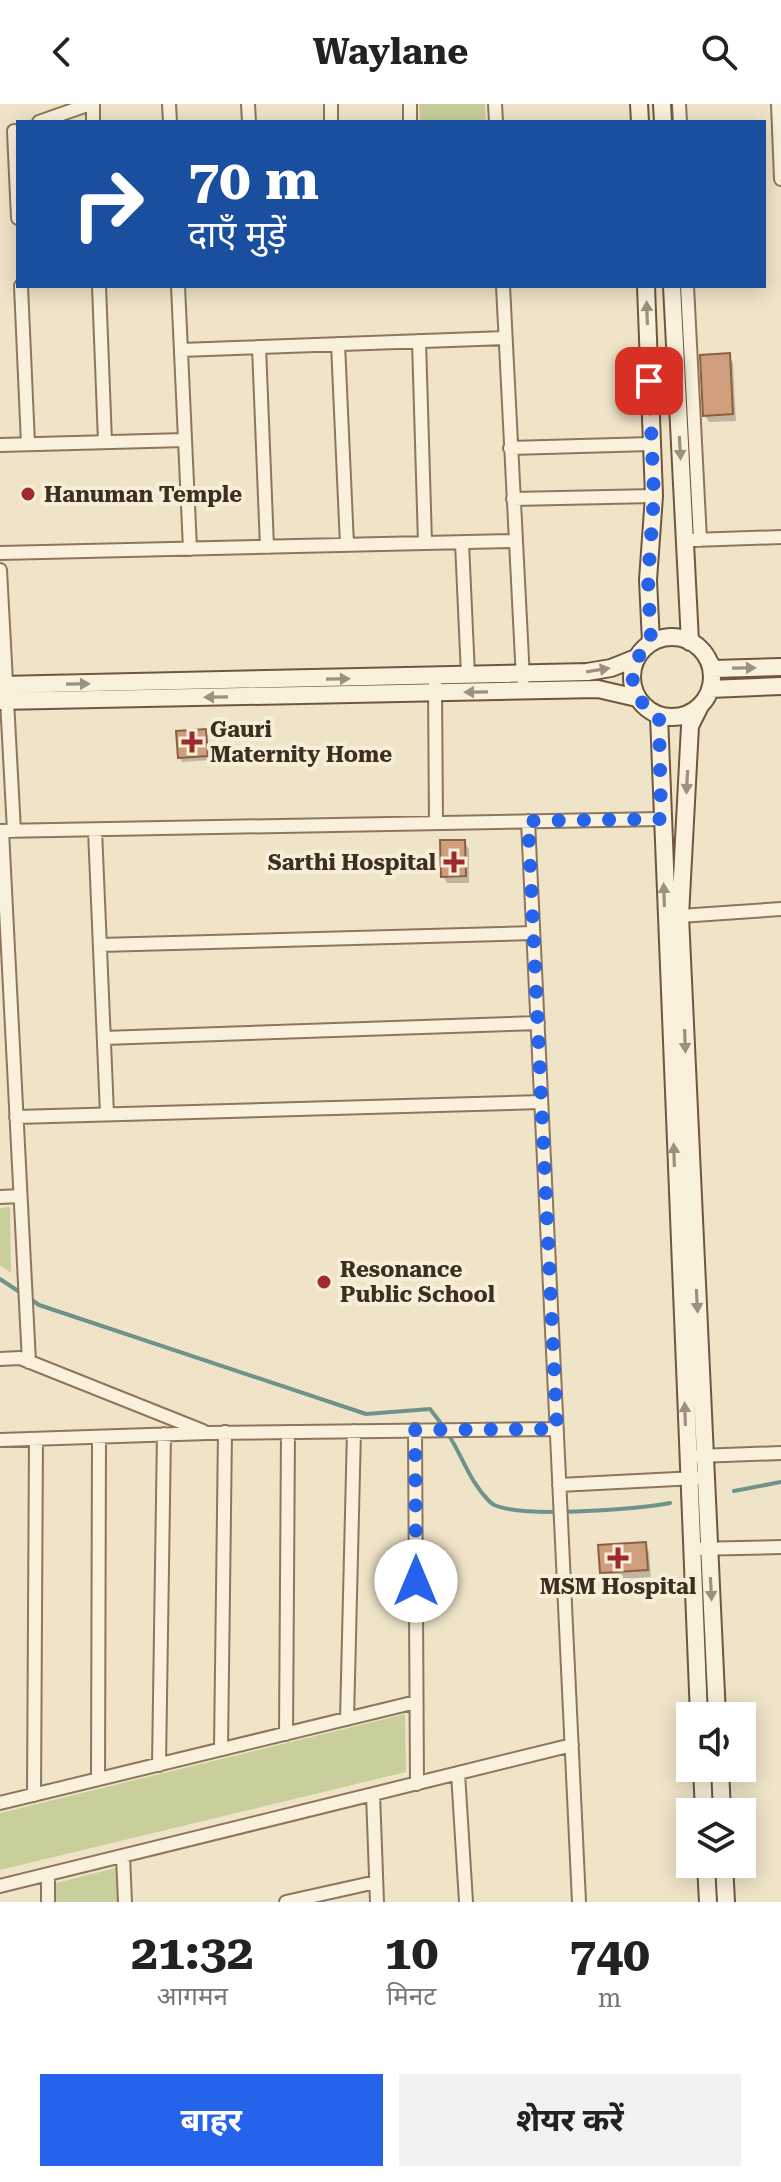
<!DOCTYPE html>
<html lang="hi">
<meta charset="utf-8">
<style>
:root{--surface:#fff;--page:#f2f2f2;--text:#222;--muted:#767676;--accent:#2563eb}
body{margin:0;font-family:"Roboto Serif","Noto Sans Devanagari",serif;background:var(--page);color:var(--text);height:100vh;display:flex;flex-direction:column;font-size:30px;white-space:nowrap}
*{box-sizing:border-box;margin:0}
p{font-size:26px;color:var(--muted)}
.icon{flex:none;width:44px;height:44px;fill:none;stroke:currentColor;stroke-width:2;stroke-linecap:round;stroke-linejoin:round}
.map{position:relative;height:1798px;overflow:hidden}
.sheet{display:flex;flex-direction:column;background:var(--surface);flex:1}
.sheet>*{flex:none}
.hud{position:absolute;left:16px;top:16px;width:750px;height:168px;border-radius:0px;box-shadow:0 4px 20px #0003;background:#1a4fa0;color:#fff;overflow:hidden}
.fabs{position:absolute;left:676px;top:1598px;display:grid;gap:16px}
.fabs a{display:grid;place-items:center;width:80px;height:80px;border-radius:0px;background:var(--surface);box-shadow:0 4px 20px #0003;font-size:40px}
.pin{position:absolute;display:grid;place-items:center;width:68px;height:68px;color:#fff;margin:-34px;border-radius:16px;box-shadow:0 4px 12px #0006}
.me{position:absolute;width:88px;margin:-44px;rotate:0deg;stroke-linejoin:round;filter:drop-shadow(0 0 6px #0008)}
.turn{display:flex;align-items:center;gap:28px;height:168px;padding:0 40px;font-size:36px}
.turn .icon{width:104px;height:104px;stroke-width:2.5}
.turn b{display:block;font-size:56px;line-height:68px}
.eta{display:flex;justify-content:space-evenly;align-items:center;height:136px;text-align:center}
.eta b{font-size:48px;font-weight:700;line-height:56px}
.cta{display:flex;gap:16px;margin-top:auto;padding:16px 40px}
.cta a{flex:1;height:92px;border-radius:0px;background:var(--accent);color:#fff;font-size:32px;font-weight:700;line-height:92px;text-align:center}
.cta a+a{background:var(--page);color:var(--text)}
header{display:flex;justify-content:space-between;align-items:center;height:104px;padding:0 40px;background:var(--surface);font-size:36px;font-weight:700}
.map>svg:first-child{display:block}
.green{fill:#c9cf9b}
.shadow{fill:#0003}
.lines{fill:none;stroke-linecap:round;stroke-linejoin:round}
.stream{stroke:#6f938a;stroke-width:4}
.building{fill:#cf9f7d;stroke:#8d5f41;stroke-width:2}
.street-casing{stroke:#8d765c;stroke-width:16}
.secondary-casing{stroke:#6f573f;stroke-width:20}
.street{stroke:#faf1dc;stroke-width:12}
.secondary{stroke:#faf1dc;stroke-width:16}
.oneway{fill:#9c907e}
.route{stroke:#2563eb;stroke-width:14;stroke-dasharray:0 25.2}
.poi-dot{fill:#9e2a2b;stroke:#f7eed8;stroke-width:3}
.labels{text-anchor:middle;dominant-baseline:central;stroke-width:8;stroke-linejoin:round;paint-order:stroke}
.poi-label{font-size:22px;font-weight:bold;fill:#3d2e20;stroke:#f7eed8;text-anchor:start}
</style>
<header><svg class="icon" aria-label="back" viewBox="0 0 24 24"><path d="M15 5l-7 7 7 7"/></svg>Waylane<svg class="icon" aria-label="search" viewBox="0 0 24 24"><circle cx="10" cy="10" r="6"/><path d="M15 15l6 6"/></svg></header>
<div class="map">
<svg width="781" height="1798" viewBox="0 0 781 1798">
<rect width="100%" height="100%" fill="#f0e4c8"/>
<path class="green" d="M419,0H485L486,18H420Z
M10,1103L11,1169L0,1161V1104Z
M405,1610L406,1668L0,1766V1709Z
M119,1763L120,1798H56V1779Z"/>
<path class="shadow" d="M729,251L733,259L736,317L709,318L705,311Z
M205,627L209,656L182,658L180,653Z
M464,738L469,745V779H447L443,772Z
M645,1440L649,1448L651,1473L606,1476L602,1468Z"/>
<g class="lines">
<path class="stream" d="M0,1175L21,1189
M29,1194L39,1201L366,1310L430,1305L443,1322
M448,1330C463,1353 469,1377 490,1398C508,1416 641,1405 670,1399
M734,1387L781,1378"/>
</g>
<path class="building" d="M730,249L733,310L703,312L700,251Z
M206,625L208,652L178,654L176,627Z
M440,736H465L466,772L441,773Z
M646,1438L648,1466L600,1469L598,1441Z"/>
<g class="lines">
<g class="street-casing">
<path id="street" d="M93,0V18
M169,0L170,18
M248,0L249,18
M331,0V18
M410,0V18
M495,0L496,18
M679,0L680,18
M778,0L781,75
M39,18L90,0
M14,27L18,114
M21,182L28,340
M99,182L105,338
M178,182L190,445
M503,182L523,575
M687,182L700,436
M419,237L425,439
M338,240L347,441
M259,243L267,443
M181,246L505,234
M0,341L185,336
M510,344L651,340
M513,395L654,392
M692,436L781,433
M462,439L468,571
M0,449L514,437
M0,466L14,727
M435,580L436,719
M528,717L579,1798
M95,726L107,1010
M0,727L661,715
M2,727L29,1258
M680,812L781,805
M100,841L533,829
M104,934L538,919
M16,1013L541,998
M0,1093L20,1092
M0,1255L20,1254L203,1327
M415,1326L417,1680
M0,1336L208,1329L557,1325
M698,1352L781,1349
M559,1381L696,1374
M691,1445L781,1443
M347,1615L354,1327
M286,1630L288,1328
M221,1645L225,1328
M159,1661L164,1330
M458,1669L466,1798
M98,1675L99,1333
M373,1690L377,1798
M34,1691L36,1335
M0,1699L416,1598
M123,1752L125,1798
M0,1782L572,1641
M48,1798V1771
M286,1798L376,1778"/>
</g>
<g class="secondary-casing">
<path id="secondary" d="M639,0L640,18
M662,0L663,18
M646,182L654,392L648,476L651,538
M672,182L690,538
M632 573a40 40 0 1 1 80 0a40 40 0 1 1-80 0Z
M710,559L714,565L781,563
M0,581L587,568L611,564L636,554
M710,585L781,582
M0,597L598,585L637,594
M700,602L690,622L680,812L717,1612
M659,612L699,1612
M702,1664L704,1708
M720,1664L722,1708
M706,1760L708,1798
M724,1760L726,1798"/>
</g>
<use href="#street" class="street"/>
<use href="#secondary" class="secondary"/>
</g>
<defs><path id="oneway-solid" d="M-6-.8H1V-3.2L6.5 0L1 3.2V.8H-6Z" transform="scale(2)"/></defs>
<g class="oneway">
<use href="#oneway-solid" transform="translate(647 209) rotate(-92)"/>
<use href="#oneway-solid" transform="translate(680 344) rotate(87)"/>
<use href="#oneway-solid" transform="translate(744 564) rotate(-1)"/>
<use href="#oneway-solid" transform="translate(598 566) rotate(-9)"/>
<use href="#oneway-solid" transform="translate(338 575) rotate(-1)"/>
<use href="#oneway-solid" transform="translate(78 580) rotate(-1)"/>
<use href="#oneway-solid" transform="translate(476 588) rotate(179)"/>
<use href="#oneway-solid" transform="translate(216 593) rotate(179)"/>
<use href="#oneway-solid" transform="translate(687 678) rotate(93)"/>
<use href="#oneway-solid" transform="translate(664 791) rotate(-92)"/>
<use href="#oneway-solid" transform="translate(685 937) rotate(88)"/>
<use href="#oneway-solid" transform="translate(674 1051) rotate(-92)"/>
<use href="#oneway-solid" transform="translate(697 1197) rotate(87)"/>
<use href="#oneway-solid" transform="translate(685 1310) rotate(-92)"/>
<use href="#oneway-solid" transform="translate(711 1485) rotate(87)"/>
</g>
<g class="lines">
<path class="route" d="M416,1477L415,1326L557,1325L528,717L661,715L659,612C627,594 624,562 651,538L648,476L654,392L649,277"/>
</g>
<g class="poi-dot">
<circle cx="28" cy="390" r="8"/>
<path d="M188 626h8v8h8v8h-8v8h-8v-8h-8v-8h8z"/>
<path d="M450 746h8v8h8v8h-8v8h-8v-8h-8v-8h8z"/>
<circle cx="324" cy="1178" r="8"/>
<path d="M614 1442h8v8h8v8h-8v8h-8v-8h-8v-8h8z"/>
</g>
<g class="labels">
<g class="poi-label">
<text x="44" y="390">Hanuman Temple</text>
<text x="210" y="625">Gauri<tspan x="210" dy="25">Maternity Home</tspan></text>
<text x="436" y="758" text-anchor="end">Sarthi Hospital</text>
<text x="340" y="1165">Resonance<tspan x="340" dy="25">Public School</tspan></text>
<text x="618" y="1482" text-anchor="middle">MSM Hospital</text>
</g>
</g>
</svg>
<div class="fabs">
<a><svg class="icon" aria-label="sound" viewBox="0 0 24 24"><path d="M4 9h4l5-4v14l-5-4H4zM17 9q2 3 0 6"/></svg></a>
<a><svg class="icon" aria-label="layers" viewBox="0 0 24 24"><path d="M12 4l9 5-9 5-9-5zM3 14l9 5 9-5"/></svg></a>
</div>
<div class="pin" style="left:649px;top:277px;background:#d93025"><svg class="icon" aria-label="arrive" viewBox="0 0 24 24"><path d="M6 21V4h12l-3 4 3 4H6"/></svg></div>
<svg class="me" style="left:416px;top:1477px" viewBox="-20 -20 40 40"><circle r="19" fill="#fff"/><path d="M0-13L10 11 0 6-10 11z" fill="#2563eb"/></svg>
<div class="hud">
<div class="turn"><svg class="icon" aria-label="right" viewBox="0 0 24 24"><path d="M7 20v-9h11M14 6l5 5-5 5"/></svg><div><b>70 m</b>दाएँ मुड़ें</div></div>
</div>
</div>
<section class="sheet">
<div class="eta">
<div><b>21:32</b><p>आगमन</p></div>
<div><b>10</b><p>मिनट</p></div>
<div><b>740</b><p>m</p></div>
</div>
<div class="cta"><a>बाहर</a><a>शेयर करें</a></div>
</section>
